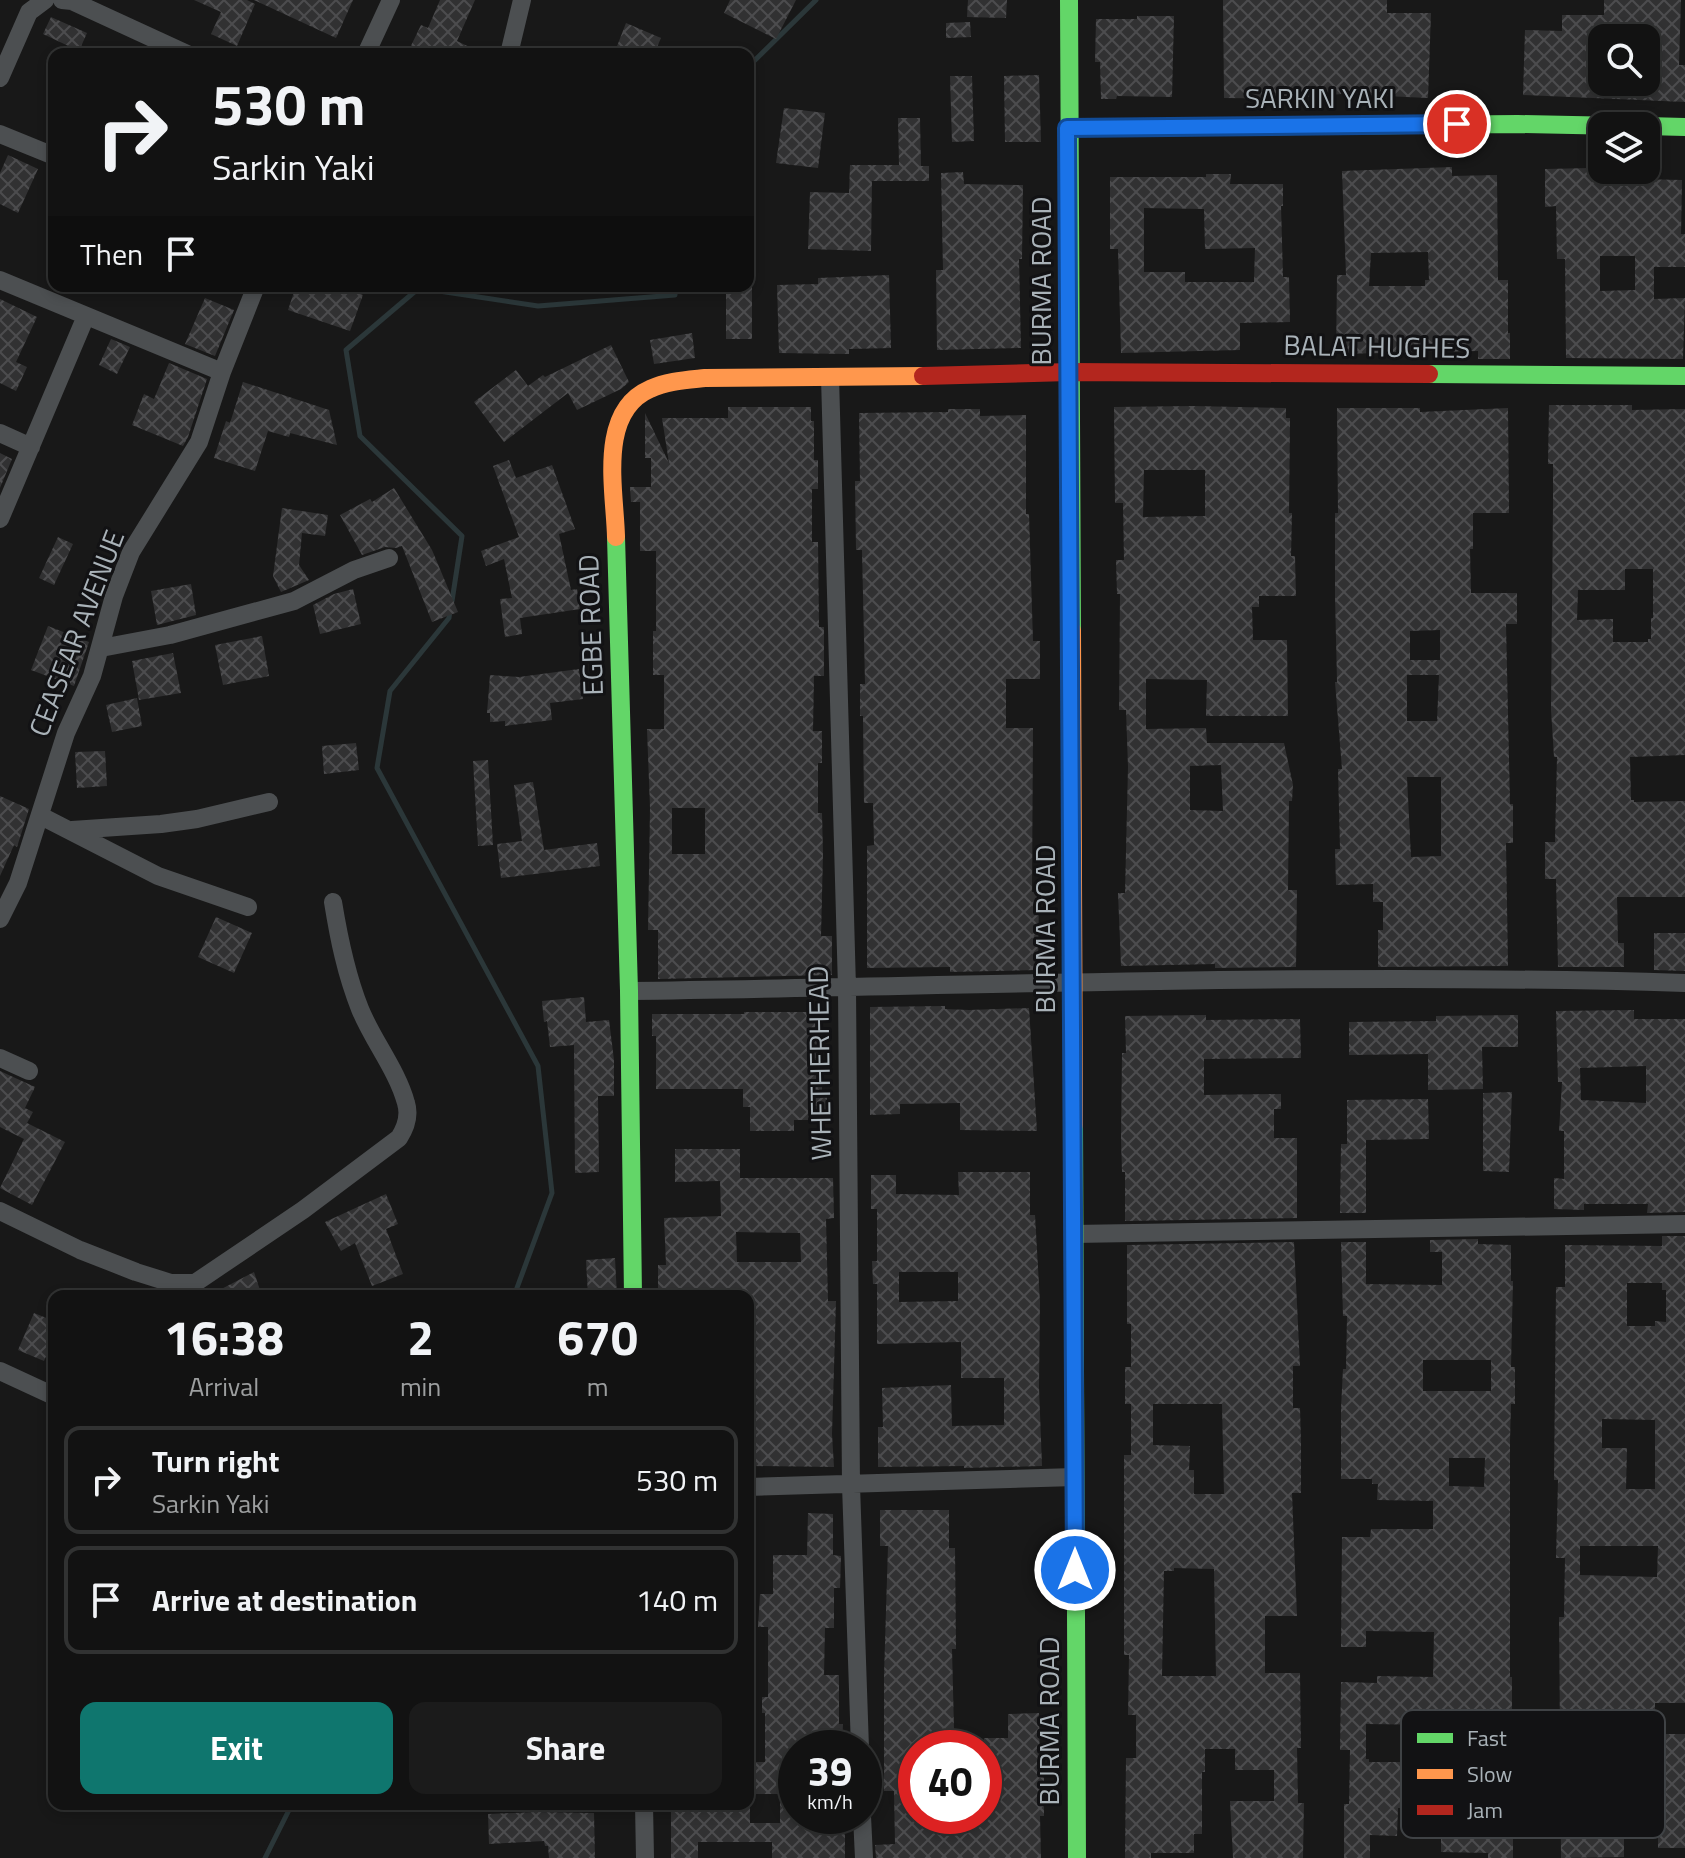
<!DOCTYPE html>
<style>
:root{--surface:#121212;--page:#1b1b1b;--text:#f1f3f6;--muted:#9c9e9f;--line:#313232;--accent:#0f766e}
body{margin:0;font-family:"Titillium Web",sans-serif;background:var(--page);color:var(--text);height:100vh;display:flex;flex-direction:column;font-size:30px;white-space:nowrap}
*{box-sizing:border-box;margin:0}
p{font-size:26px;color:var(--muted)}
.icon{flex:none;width:44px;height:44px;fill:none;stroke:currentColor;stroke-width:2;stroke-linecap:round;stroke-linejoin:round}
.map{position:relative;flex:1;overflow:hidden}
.sheet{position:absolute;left:48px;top:1290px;width:706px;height:520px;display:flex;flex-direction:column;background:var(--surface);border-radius:16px;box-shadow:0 4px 12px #0003,0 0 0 2px var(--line)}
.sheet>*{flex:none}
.guide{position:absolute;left:48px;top:48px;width:706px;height:244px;border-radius:16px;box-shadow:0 4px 12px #0003,0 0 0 2px var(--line);background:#121212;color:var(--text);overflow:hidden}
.fabs{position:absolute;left:1588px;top:24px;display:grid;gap:16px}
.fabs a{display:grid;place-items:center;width:72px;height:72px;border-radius:16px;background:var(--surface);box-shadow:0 4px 12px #0003,0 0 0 2px var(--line);font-size:40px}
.speed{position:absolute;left:778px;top:1730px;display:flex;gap:16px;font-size:40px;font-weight:700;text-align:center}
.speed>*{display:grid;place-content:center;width:104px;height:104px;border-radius:50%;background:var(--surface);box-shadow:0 4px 12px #0003,0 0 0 2px var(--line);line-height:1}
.speed small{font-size:20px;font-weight:400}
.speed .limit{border:12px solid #d22;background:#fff;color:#111}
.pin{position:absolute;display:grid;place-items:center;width:68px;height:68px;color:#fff;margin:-34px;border:4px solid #fff;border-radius:50%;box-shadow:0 2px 8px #0007}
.me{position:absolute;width:88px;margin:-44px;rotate:0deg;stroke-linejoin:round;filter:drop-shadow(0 0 6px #0008)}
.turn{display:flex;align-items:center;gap:28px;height:168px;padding:0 32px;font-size:36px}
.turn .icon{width:104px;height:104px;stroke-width:2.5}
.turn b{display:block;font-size:56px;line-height:68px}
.then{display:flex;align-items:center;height:76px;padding:0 32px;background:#0003;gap:16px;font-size:30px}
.eta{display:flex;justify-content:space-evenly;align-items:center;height:136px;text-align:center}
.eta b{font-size:48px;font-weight:700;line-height:56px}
.button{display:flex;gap:16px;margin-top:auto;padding:16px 32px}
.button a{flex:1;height:92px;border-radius:16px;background:var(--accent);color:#fff;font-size:32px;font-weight:700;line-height:92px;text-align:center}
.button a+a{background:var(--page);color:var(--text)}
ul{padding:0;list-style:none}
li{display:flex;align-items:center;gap:24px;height:108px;margin:0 16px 12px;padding:0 16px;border:4px solid var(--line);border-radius:16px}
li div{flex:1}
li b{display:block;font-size:30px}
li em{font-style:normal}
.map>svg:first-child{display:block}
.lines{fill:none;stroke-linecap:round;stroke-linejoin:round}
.stream{stroke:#2b3739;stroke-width:5}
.building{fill:url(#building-cross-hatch);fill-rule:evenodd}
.street{stroke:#4c4f51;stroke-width:18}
.fast{stroke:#63d668;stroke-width:18}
.slow{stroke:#ff974d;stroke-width:18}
.jam{stroke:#b3261e;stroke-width:18}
.route-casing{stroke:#114b97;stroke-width:20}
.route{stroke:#1a73e8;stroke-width:14}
.labels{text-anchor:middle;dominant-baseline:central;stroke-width:6;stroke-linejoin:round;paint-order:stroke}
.street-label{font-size:28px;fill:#a9b2b8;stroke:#121214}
.key{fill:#121214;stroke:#3f4245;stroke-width:2}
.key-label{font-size:22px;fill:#a9b2b8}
</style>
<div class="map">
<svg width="1685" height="1858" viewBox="0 0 1685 1858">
<defs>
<pattern id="building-cross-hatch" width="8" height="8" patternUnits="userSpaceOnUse" patternTransform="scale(2)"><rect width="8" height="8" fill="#313132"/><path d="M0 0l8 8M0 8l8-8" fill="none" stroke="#4c4c4e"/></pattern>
</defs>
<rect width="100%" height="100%" fill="#181818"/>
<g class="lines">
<path class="stream" d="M748,67L816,0
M452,601L462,536L360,436L346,350L419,288L538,306L675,295V286
M450,611L449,618L390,691L377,768L538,1066L552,1193L514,1296
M265,1858L292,1804"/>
</g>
<path class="building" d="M194,0H247L255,4L237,46L211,34L221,12Z
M254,0H353L336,38Z
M440,0H475L457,41L484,54H407L421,25L428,28Z
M730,0H796L776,39L724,13Z
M968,0H1007L1006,18L967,17Z
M1223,0H1387V13H1431L1428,98L1342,94L1306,97V99L1224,98Z
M1604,0H1681L1679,65H1685V102L1523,95L1525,30L1562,31V15H1604ZM1599,37L1650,39L1649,82H1599Z
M1137,16H1174L1172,97L1117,96L1116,99H1101L1100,62H1095L1096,19H1137Z
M51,17L87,33L79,51L43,34Z
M970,22L971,37L946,38V23Z
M626,23L661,38L654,54H614Z
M1039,75L1041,142H1005L1004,76Z
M950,76H972L974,141L952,142Z
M784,108L825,113L818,168L776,163Z
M898,118H920L921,166H929V181H872L871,251L808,249L810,192L849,193L850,165H899Z
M8,155L38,169L18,213L0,204V173Z
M1452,167V176L1497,175L1498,280H1508V333H1510V359H1478V351L1336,354L1337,275H1346L1342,171ZM1428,252L1429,280H1425V286H1369L1371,253Z
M1590,168L1591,178L1637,177V179L1682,180L1681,234H1685V267H1654V299L1685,298L1683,359L1566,358L1565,259H1557L1556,206L1545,207V169ZM1600,256H1635V290L1600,291Z
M963,172L964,184L1023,185L1022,259H1019L1021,348L937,350L936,270H943L941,173Z
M1206,174H1231L1230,184H1283V206H1281L1283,277H1289L1290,322L1240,323V350L1121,353L1118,249H1110V177H1206ZM1144,208L1204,209L1205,249L1255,248L1254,282H1185V272H1144Z
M889,275L891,348L849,349V354L779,353L777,285L818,284V278Z
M296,286H336L363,295L350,331L288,310Z
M726,286H752V339H726Z
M205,298L234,310L215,356L185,344Z
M0,299L37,317L16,362L27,367L16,391L0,383Z
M692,333L695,358L654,364L650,340Z
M111,339L130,347L117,374L99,365Z
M611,345L629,382L621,389L577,410L568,393L504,442L474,402L516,370L528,386L543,375L545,377Z
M169,363L207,379L188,437L183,446L132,425L144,394L154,399Z
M243,382L329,410L337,445L290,433L289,437L268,431L255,471L214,458L226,421L230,423Z
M1549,405H1632V410L1685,409V755L1630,757L1631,800H1634V802L1685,801V897H1617L1618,943H1624V967H1558L1556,879H1545V842H1555L1557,757H1554L1551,710L1553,504V464H1548ZM1625,569H1653V618H1651V639H1648V642H1613V619L1577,620L1578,590H1625Z
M1193,406L1286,408V418H1290L1289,513H1292L1291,556H1295L1296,596H1259V607H1252L1253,640H1287L1288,716H1206L1207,680L1146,679V729L1206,728L1207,743H1284L1293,785L1292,801H1289L1288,890H1297L1296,967L1215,968V964L1121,966L1118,893H1125L1128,767L1126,710H1119L1120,594H1117L1116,560H1124L1123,503H1115L1114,407ZM1144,470H1205V516L1143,517ZM1221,765L1223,811L1190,810V766Z
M728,407H811V421H814V460H818V489H812V542H818L819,627H824V676H814L813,731H822V763H818V813H822L823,854L821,936H832V975L658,979V930H648L650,808L647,729H664V675H653V631H656V551H640V502H631L630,487H651V458H645V413L669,463L662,418H728ZM672,808H705V854H672Z
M1337,408H1420V412L1508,408L1509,513H1473V549H1470L1471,593H1517V624H1506L1510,804H1513V843H1506L1508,966L1378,967V930H1383V902H1373V884L1336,885L1335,849H1340L1338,769H1342L1335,682H1337L1335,596V513H1338ZM1440,630V660H1410V631ZM1407,675H1439L1437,721H1407ZM1407,777H1441V856L1411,857Z
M948,409H980V416L1026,415V514H1029L1033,641H1040V679H1006V728H1033L1032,892H1039L1038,970L950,972V967L867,968V846L874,845L873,803H864L863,716H860V684H865L862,550H856L855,481H860L859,413L948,412Z
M0,453L12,459L0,488Z
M509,460L516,478L552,465L575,529L559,534L571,590L577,589L580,609L520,618L522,634L505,637L500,599L512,598L504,559L486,566L481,551L519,537L493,466Z
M394,488L432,550L458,612L432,622L402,546L396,548L385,547L362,555L340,515L370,499L372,502Z
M282,508L328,515L325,536L302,533L299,565L309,580L281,592L273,576Z
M58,537L73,544L54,585L39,578Z
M191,584L196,615L157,625L151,591Z
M353,589L361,624L320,634L313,605L334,594Z
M48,626L89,642L74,686L31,670Z
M262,636L269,676L223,685L215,645Z
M173,653L181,693L139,700L132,661Z
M579,669L583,699L550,703L552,720L505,726V721L490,722V713H487L490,675L519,677Z
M137,698L142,726L112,732L106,705Z
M356,743L359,770L324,774L322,746Z
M105,751L107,786L77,788L75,752Z
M488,760L493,845L478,846L473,761Z
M533,782L544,850L597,843L600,866L501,878L497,844L522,841L514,785Z
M0,796L29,809L17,847L14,845L0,876Z
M216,917L252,933L234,973L198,957Z
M1654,933H1685V971L1654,970Z
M584,997L586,1022L609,1020L614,1060V1096H598L599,1172L575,1173L574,1045L550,1047L547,1021L544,1022L542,1001Z
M945,1006V1009L969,1010L1029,1008L1037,1131L960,1130V1103L900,1104V1114L870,1115V1007Z
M1634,1010V1019H1685V1212L1647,1213L1648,1204H1584V1210L1554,1209V1178L1564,1179V1131H1559L1562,1082H1558L1556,1011ZM1646,1066V1103L1581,1100L1580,1068Z
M744,1012H822V1093H827V1120H794V1131H750V1107H743V1089H656V1036H652V1014H744Z
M1206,1015V1020L1300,1019L1301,1058L1204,1059V1095L1281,1094V1109H1274V1138H1297V1218L1125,1221V1172H1122L1121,1139L1122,1053H1126L1125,1016Z
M1518,1015V1047H1482L1483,1089L1428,1090V1054L1349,1055V1022L1436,1021V1016Z
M0,1071L35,1087L25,1108L33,1112L27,1123L65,1142L32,1205L0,1188L24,1139L0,1127Z
M1512,1092L1509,1172L1483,1171V1093Z
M1428,1099L1429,1139L1366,1140V1213H1340L1341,1144H1347V1100Z
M675,1149H740V1178H833L834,1218L826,1219L828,1301H836L832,1434L834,1467L754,1466L755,1381L754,1332L750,1331V1296H658V1265H666L664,1218L721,1216L720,1181L675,1182ZM736,1232L800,1233L801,1262H737Z
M958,1172H1030V1215H1035L1040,1302L1039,1387L1042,1466L964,1468V1466L878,1467V1427H883L882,1388L951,1385L952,1426L1004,1425V1378H961V1342L877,1344V1284H873L872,1261H877V1209H871V1175H896V1194L959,1195ZM899,1272H958V1301L899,1302Z
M386,1194L398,1224L386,1229L403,1274L372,1286L355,1243L341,1251L325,1222Z
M1662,1236H1685V1703H1655V1734H1685V1848H1658V1833L1624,1831V1857L1561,1858L1559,1617H1564L1565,1558H1556L1558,1480H1554L1556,1287H1565V1245L1662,1246ZM1627,1283H1662V1290H1666V1322L1655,1321V1326H1627ZM1602,1419L1655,1420V1489H1626L1627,1448H1602ZM1580,1546H1658L1657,1577L1580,1575ZM1583,1787L1612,1788V1818L1583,1817Z
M1478,1239V1244L1511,1245V1281H1513L1511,1367H1515V1404H1511L1510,1441V1677H1512V1719H1518L1517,1756H1513V1858H1488V1853L1441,1852V1837H1448V1809L1440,1808L1441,1789H1412V1808H1398L1397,1836L1370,1835V1858H1344V1804H1349L1350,1750H1340L1341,1682L1377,1683V1676L1433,1677L1434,1632L1366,1631V1647H1341L1342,1537H1370L1371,1529H1433V1501L1377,1500L1378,1484H1372V1479H1341V1408L1343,1369H1346L1347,1316H1343L1341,1242H1366V1284L1442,1285V1252H1430V1240ZM1423,1360H1491V1391H1423ZM1449,1458H1485L1484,1487L1449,1486ZM1366,1724L1440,1725V1759H1437V1762H1369V1759H1366Z
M1294,1242L1300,1366H1293V1408H1300L1301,1442V1493H1292L1297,1616H1265V1673H1300L1301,1748H1297L1298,1803H1304L1303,1858H1233L1230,1801H1274V1770H1235V1749H1205V1772H1202V1834H1194V1853H1151V1858H1125L1126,1758H1136V1715H1128L1129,1655H1124V1455H1131V1404H1125V1367H1131V1324H1127V1245ZM1153,1404H1222L1224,1494H1194V1470H1189L1190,1446L1153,1445ZM1174,1568L1214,1569L1216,1676H1162L1164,1571H1174Z
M615,1258L617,1296H588L586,1260Z
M254,1272L262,1296H208Z
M34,1313L54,1321V1338L44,1361L18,1350Z
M880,1510H949V1548H955L956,1649H952L954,1729H942V1748H916V1816H984V1738H1008V1714L1039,1713L1040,1768H1044V1816H1040L1041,1858H876L875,1845L895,1844L894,1791H884V1675L888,1546H880Z
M808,1513L833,1514V1555L841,1556L840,1588H834V1628H825L824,1675H839V1724H843L842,1748H796V1816H845V1858H772V1842H698V1858H671V1804H750V1823H780V1794H748V1762H765V1713H762V1697H768V1627H758L760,1594H773V1555H807Z
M536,1812L594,1813L595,1858H549L548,1846H545L544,1841L489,1844L488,1814Z"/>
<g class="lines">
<path class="street" d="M62,0L72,1L187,54
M366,54L391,0
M509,54L522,0
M0,78L29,12L45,0
M0,134L54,156
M0,280L222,372
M830,377L847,988L851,1485L860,1748
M0,433L31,447
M0,519L86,316
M101,648L170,635L294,601L354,570L389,558
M41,816L158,876L248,907
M72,830L161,824L197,819L269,802
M0,919L18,883L66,733L92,676L114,596L131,552L199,442L222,372L256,286
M629,991C981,986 1333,972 1685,983
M0,1058L29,1071
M0,1211L80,1250L136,1272L171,1283H195L303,1210L399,1138C406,1127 410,1116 406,1103C397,1070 373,1041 360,1009C346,974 339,939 333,902
M1073,1234L1685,1224
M0,1371L54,1396
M748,1487L1075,1477
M644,1804L645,1858
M862,1816L864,1858"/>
<path class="fast" d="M1069,0L1072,630
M1646,126L1685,127
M1067,128L1518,124L1621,126
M1429,374L1685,376
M616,537L629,991L633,1296
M1074,1125L1077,1858"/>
<path class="slow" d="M616,537C615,491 597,412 650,389C667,381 686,380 705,378L923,376
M1072,630L1074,1125"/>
<path class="jam" d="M923,376L1069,372L1429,374"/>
</g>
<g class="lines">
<g class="route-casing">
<path id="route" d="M1075,1570L1067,128L1457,124"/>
</g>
<use href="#route" class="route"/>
</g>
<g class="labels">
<g class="street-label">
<text x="1320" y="97">SARKIN YAKI</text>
<text transform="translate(1040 281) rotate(-90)">BURMA ROAD</text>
<text transform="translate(1377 346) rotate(1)">BALAT HUGHES</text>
<text transform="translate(590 625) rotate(-92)">EGBE ROAD</text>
<text transform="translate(76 633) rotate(-69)">CEASEAR AVENUE</text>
<text transform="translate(1044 929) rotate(-90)">BURMA ROAD</text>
<text transform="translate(819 1063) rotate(-91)">WHETHERHEAD</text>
<text transform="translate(1048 1721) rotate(-90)">BURMA ROAD</text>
</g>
</g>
<rect x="1401" y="1710" width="264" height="128" rx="12" class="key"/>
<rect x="1417" y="1733" width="36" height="10" fill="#63d668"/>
<rect x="1417" y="1769" width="36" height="10" fill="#ff974d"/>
<rect x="1417" y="1805" width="36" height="10" fill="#b3261e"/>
<g class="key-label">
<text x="1467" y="1746">Fast</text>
<text x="1467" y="1782">Slow</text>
<text x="1467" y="1818">Jam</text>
</g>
</svg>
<div class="fabs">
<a><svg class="icon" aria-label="search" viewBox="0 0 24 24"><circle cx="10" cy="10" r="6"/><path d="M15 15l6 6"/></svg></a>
<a><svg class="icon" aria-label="layers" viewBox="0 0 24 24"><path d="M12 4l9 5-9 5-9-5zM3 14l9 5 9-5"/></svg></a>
</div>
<div class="speed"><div>39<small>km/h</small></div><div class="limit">40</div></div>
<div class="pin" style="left:1457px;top:124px;background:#d93025"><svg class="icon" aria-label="arrive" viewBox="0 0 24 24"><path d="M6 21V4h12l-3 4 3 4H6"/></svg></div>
<svg class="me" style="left:1075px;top:1570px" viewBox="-20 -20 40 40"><circle r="17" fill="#1a73e8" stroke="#fff" stroke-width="3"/><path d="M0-11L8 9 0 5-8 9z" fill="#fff"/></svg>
<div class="guide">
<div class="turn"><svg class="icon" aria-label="right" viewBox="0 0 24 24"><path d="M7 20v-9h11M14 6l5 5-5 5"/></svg><div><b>530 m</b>Sarkin Yaki</div></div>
<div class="then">Then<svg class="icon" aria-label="arrive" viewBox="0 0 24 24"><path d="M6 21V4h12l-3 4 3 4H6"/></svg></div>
</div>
<section class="sheet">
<div class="eta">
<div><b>16:38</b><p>Arrival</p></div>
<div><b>2</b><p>min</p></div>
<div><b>670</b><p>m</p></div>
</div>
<ul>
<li><svg class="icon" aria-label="right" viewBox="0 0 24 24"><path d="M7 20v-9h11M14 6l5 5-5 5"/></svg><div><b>Turn right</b><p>Sarkin Yaki</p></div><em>530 m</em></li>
<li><svg class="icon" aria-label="arrive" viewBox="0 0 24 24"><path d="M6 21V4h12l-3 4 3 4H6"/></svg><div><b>Arrive at destination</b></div><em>140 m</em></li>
</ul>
<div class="button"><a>Exit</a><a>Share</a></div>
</section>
</div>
